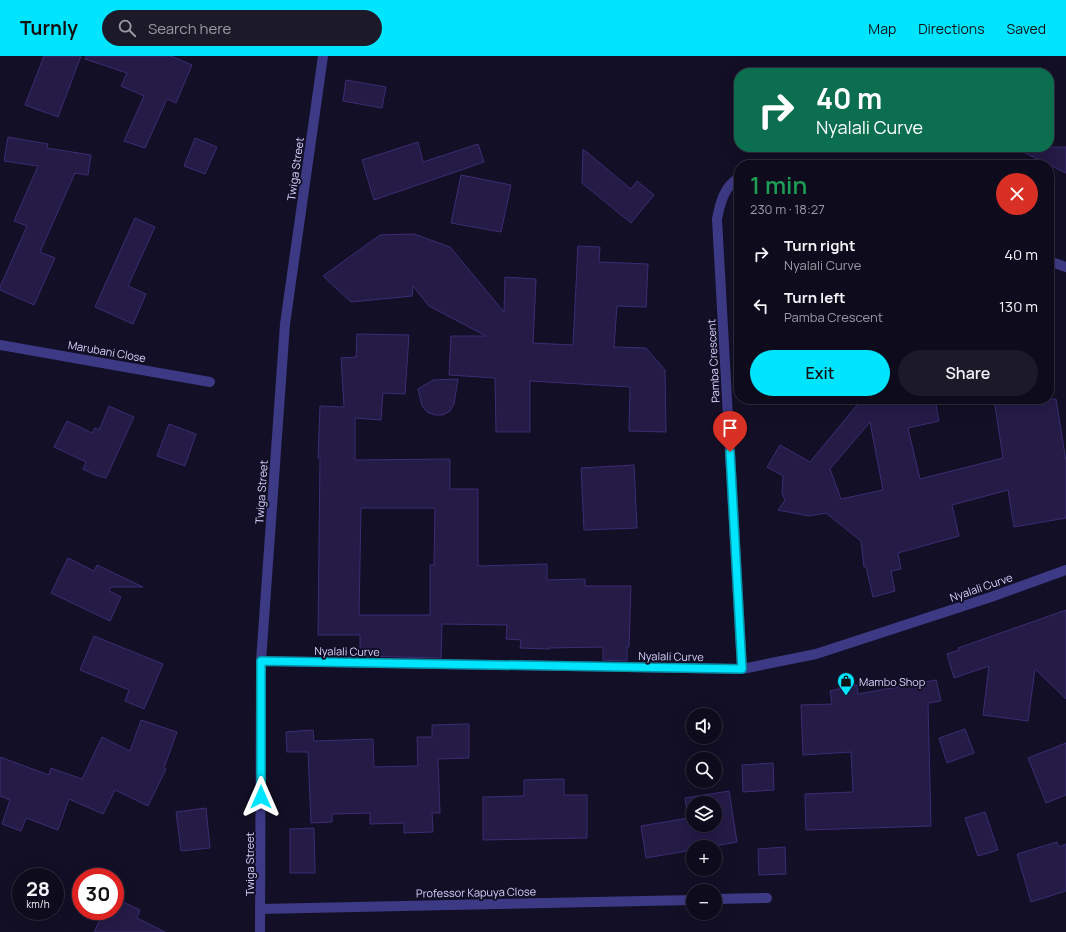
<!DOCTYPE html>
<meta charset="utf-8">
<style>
:root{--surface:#0e0b1c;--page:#1c1929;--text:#f1f3f6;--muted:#9b9ba3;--line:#2e2b3b;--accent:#00e5ff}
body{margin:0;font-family:Manrope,sans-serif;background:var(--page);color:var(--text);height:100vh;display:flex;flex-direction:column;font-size:15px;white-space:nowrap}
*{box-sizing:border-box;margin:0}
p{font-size:13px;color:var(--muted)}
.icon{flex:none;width:22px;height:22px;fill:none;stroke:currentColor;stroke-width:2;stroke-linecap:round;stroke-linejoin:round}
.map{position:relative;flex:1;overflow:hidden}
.details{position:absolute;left:734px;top:104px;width:320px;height:244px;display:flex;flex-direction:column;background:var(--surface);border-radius:16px;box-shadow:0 4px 16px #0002,0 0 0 1px var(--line)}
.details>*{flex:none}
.banner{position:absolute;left:734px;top:12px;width:320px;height:84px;border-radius:16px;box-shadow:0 4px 16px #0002,0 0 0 1px var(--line);background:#0b6e4f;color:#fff;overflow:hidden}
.fabs{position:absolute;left:686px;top:652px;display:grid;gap:8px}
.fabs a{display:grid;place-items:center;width:36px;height:36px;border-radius:50%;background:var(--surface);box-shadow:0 4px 16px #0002,0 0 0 1px var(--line);font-size:20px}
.speed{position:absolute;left:12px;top:812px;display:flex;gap:8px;font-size:20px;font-weight:700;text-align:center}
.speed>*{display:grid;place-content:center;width:52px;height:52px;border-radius:50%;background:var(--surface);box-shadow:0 4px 16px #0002,0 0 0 1px var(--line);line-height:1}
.speed small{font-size:10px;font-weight:400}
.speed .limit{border:6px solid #d22;background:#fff;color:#111}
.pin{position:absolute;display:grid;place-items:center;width:34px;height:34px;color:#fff;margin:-41px -17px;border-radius:50% 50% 50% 0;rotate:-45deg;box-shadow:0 0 4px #0007}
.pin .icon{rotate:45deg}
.me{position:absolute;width:44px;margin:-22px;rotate:0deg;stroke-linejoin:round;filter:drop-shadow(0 0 3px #0008)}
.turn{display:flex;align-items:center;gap:14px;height:84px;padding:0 16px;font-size:18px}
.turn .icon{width:52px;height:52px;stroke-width:2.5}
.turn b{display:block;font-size:28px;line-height:34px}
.round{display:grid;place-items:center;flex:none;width:42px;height:42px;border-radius:21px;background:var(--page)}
.summary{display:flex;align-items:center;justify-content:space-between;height:68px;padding:0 16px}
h1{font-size:24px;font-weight:600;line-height:30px;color:#1e9e55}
.action{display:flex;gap:8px;margin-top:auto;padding:8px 16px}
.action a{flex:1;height:46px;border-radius:24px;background:var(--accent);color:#111;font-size:16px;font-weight:600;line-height:46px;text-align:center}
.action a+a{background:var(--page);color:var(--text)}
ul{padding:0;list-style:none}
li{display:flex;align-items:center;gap:12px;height:52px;padding:0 16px}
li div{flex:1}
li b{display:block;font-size:15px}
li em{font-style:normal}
header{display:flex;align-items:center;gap:24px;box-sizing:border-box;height:56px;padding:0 20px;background:var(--accent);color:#111}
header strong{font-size:19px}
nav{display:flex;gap:22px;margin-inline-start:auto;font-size:14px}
.search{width:280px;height:36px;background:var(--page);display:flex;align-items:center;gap:10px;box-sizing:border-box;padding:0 14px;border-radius:22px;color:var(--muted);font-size:15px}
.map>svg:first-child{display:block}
.building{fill:#241b47;stroke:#3b2d73;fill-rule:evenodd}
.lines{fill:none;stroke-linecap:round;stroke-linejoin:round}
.minor{stroke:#3d3a85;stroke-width:10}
.route-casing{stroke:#0095a6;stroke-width:10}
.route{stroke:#00e5ff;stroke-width:7}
.labels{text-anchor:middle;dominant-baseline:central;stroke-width:4;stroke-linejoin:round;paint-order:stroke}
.street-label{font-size:11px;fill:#d9d4ff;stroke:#130f26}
.poi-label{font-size:11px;fill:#d9d4ff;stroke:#130f26;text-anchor:start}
</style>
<header>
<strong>Turnly</strong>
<div class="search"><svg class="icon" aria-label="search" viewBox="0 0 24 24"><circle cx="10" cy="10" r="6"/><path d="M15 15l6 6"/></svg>Search here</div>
<nav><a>Map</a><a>Directions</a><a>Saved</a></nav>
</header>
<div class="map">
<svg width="1066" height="876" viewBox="0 0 1066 876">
<rect width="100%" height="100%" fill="#130f26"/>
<path class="building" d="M44,0H81L58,61L25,49Z
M86,0H171L192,9L176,47L167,43L145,92L124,85L144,40L121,30L127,17L85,3Z
M346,24L386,31L382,52L343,45Z
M8,81L48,88L47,92L91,99L88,119L75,117L40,196L55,202L34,249L0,234V231L27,170L14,165L38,110L4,105Z
M195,82L217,91L205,118L184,110Z
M418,86L423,106L478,88L484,106L374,144L362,104Z
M1013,91H1066V117Z
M583,93L631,133L637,125L654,139L631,167L582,127Z
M461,119L511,129L501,176L451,167Z
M135,162L155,171L128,230L146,238L133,268L95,251Z
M414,178L450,191L504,256L505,221L536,223L533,287L573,289L578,190L600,191L599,206L648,208L646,251L617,250L614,291L646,292L665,314L666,376L629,375L630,331L530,325V376H496L495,322L449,319L451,280H486L429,250L413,230L412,240L351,246L323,220L380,179Z
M357,278L409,279L405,338L383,337L381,364L355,362V404L450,403V433H478V510L547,508V524L585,523V530H631L629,591H627V605L603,604V591L549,592V593L520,592L521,584L506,583L507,569L442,568L441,602L360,600V579H318L320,402H318L320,350L344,351L341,302L356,301ZM361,452H435L434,509H430V559H359Z
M458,323L454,348L450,355L443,359H435L427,356L422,350L418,333L433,324Z
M862,343H935L939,365L908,372L920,423L1003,402L994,343H1056L1066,405V462L1014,471L1008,434L952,449L959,480L898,497L901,513L891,515L895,535L873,541L866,511H864L861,485L826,457L809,460L778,454L785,444L782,437L783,420L767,411L780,389L810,406ZM870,366L883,434L841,443L830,413Z
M109,350L134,361L106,422L95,419L83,413L86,406L54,391L67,365L92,377L95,372L99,374Z
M169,368L196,378L185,410L157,400Z
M634,409L637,472L584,474L581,412Z
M68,502L94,515L97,509L143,531H111L109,535L121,541L110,565L51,537Z
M1066,554V643L1035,613L1028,665L983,659L989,610L954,622L947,598L959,594L958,592Z
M94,580L163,608L144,653L125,645L129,634L80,614Z
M936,624L941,645L928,647L931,770L806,774L805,738L853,736L851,696L803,699L801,649L832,648L830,635L857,629L858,638Z
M141,664L177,676L164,712L166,713L148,750L115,734L103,758L69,743L58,774L26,762L21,775L2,768L10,744L0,740V701L49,719L51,712L82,723L102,681L130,695Z
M469,668V702L438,703L440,757H432L433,776L404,777V767L370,768V757L332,758V766L311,767L308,696H287L286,676L313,674L314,685L373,683L374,711L418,710L417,681H432V669Z
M965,673L974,697L947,707L939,682Z
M1066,687V739L1046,747L1028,702Z
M773,707L774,734L743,736L742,709Z
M564,723V739H587V782L483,784V741L524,740V724Z
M729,735L737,786L709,791H693V794L646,802L641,770L688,762L685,742ZM693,747H715V769H693Z
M206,752L210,792L181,795L176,756Z
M985,756L998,794L978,800L965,762Z
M314,772L315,817H290V773Z
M1057,786L1059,791L1066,788V835L1031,846L1017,798Z
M785,791L786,818L759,819L758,793Z
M121,845L140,854L137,862L165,876H94L104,855H115Z"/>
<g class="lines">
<path class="minor" d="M739,122C724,130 720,148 717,163L742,613
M1049,205L1066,211
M0,289L210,326
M261,605L742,613L816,598L991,541L1066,514
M715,843L767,842
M260,853L693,844
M260,876L261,605L285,268L323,0"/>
</g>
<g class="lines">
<g class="route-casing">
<path id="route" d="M261,741V605L742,613L730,396"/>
</g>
<use href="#route" class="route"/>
</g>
<defs>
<g id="shop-pin" transform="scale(0.9)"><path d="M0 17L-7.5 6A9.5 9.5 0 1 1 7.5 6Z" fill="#00e5ff" stroke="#130f26"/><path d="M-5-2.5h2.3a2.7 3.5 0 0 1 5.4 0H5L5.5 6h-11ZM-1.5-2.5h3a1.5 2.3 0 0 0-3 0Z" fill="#111"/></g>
</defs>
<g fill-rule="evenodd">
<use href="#shop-pin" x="846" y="625"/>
</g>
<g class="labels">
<g class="street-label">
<text transform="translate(295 113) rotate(-82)">Twiga Street</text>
<text transform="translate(107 295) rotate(10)">Marubani Close</text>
<text transform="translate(713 305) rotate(-93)">Pamba Crescent</text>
<text transform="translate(261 436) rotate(-86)">Twiga Street</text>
<text transform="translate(981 531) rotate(-19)">Nyalali Curve</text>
<text transform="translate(347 595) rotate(1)">Nyalali Curve</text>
<text transform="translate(671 600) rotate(1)">Nyalali Curve</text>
<text transform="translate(249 808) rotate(-90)">Twiga Street</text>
<text transform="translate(476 836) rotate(-1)">Professor Kapuya Close</text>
</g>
<g class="poi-label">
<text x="859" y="625">Mambo Shop</text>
</g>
</g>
</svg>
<div class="fabs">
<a><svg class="icon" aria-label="sound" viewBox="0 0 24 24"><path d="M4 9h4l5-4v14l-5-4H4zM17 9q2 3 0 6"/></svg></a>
<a><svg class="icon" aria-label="search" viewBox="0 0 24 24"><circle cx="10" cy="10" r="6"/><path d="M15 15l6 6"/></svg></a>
<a><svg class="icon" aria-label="layers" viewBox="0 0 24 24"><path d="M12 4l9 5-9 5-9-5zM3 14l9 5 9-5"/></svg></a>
<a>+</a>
<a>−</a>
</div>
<div class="speed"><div>28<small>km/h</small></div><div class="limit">30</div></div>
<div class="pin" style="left:730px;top:396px;background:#d93025"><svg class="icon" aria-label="arrive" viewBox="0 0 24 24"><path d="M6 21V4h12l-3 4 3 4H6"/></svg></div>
<svg class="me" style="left:261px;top:741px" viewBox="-20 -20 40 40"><path d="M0-17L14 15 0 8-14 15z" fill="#00e5ff" stroke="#fff" stroke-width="4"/></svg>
<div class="banner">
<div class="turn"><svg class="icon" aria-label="right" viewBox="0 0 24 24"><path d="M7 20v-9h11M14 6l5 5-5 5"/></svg><div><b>40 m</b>Nyalali Curve</div></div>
</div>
<section class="details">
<div class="summary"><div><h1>1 min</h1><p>230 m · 18:27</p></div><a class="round" style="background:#d93025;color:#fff"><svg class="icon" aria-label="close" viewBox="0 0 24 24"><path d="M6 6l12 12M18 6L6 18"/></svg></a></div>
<ul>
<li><svg class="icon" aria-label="right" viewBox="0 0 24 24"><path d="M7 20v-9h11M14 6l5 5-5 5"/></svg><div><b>Turn right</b><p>Nyalali Curve</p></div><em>40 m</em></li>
<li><svg class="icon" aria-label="left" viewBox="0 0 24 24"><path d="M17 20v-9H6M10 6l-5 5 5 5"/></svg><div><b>Turn left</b><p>Pamba Crescent</p></div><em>130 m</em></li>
</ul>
<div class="action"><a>Exit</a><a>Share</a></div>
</section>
</div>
